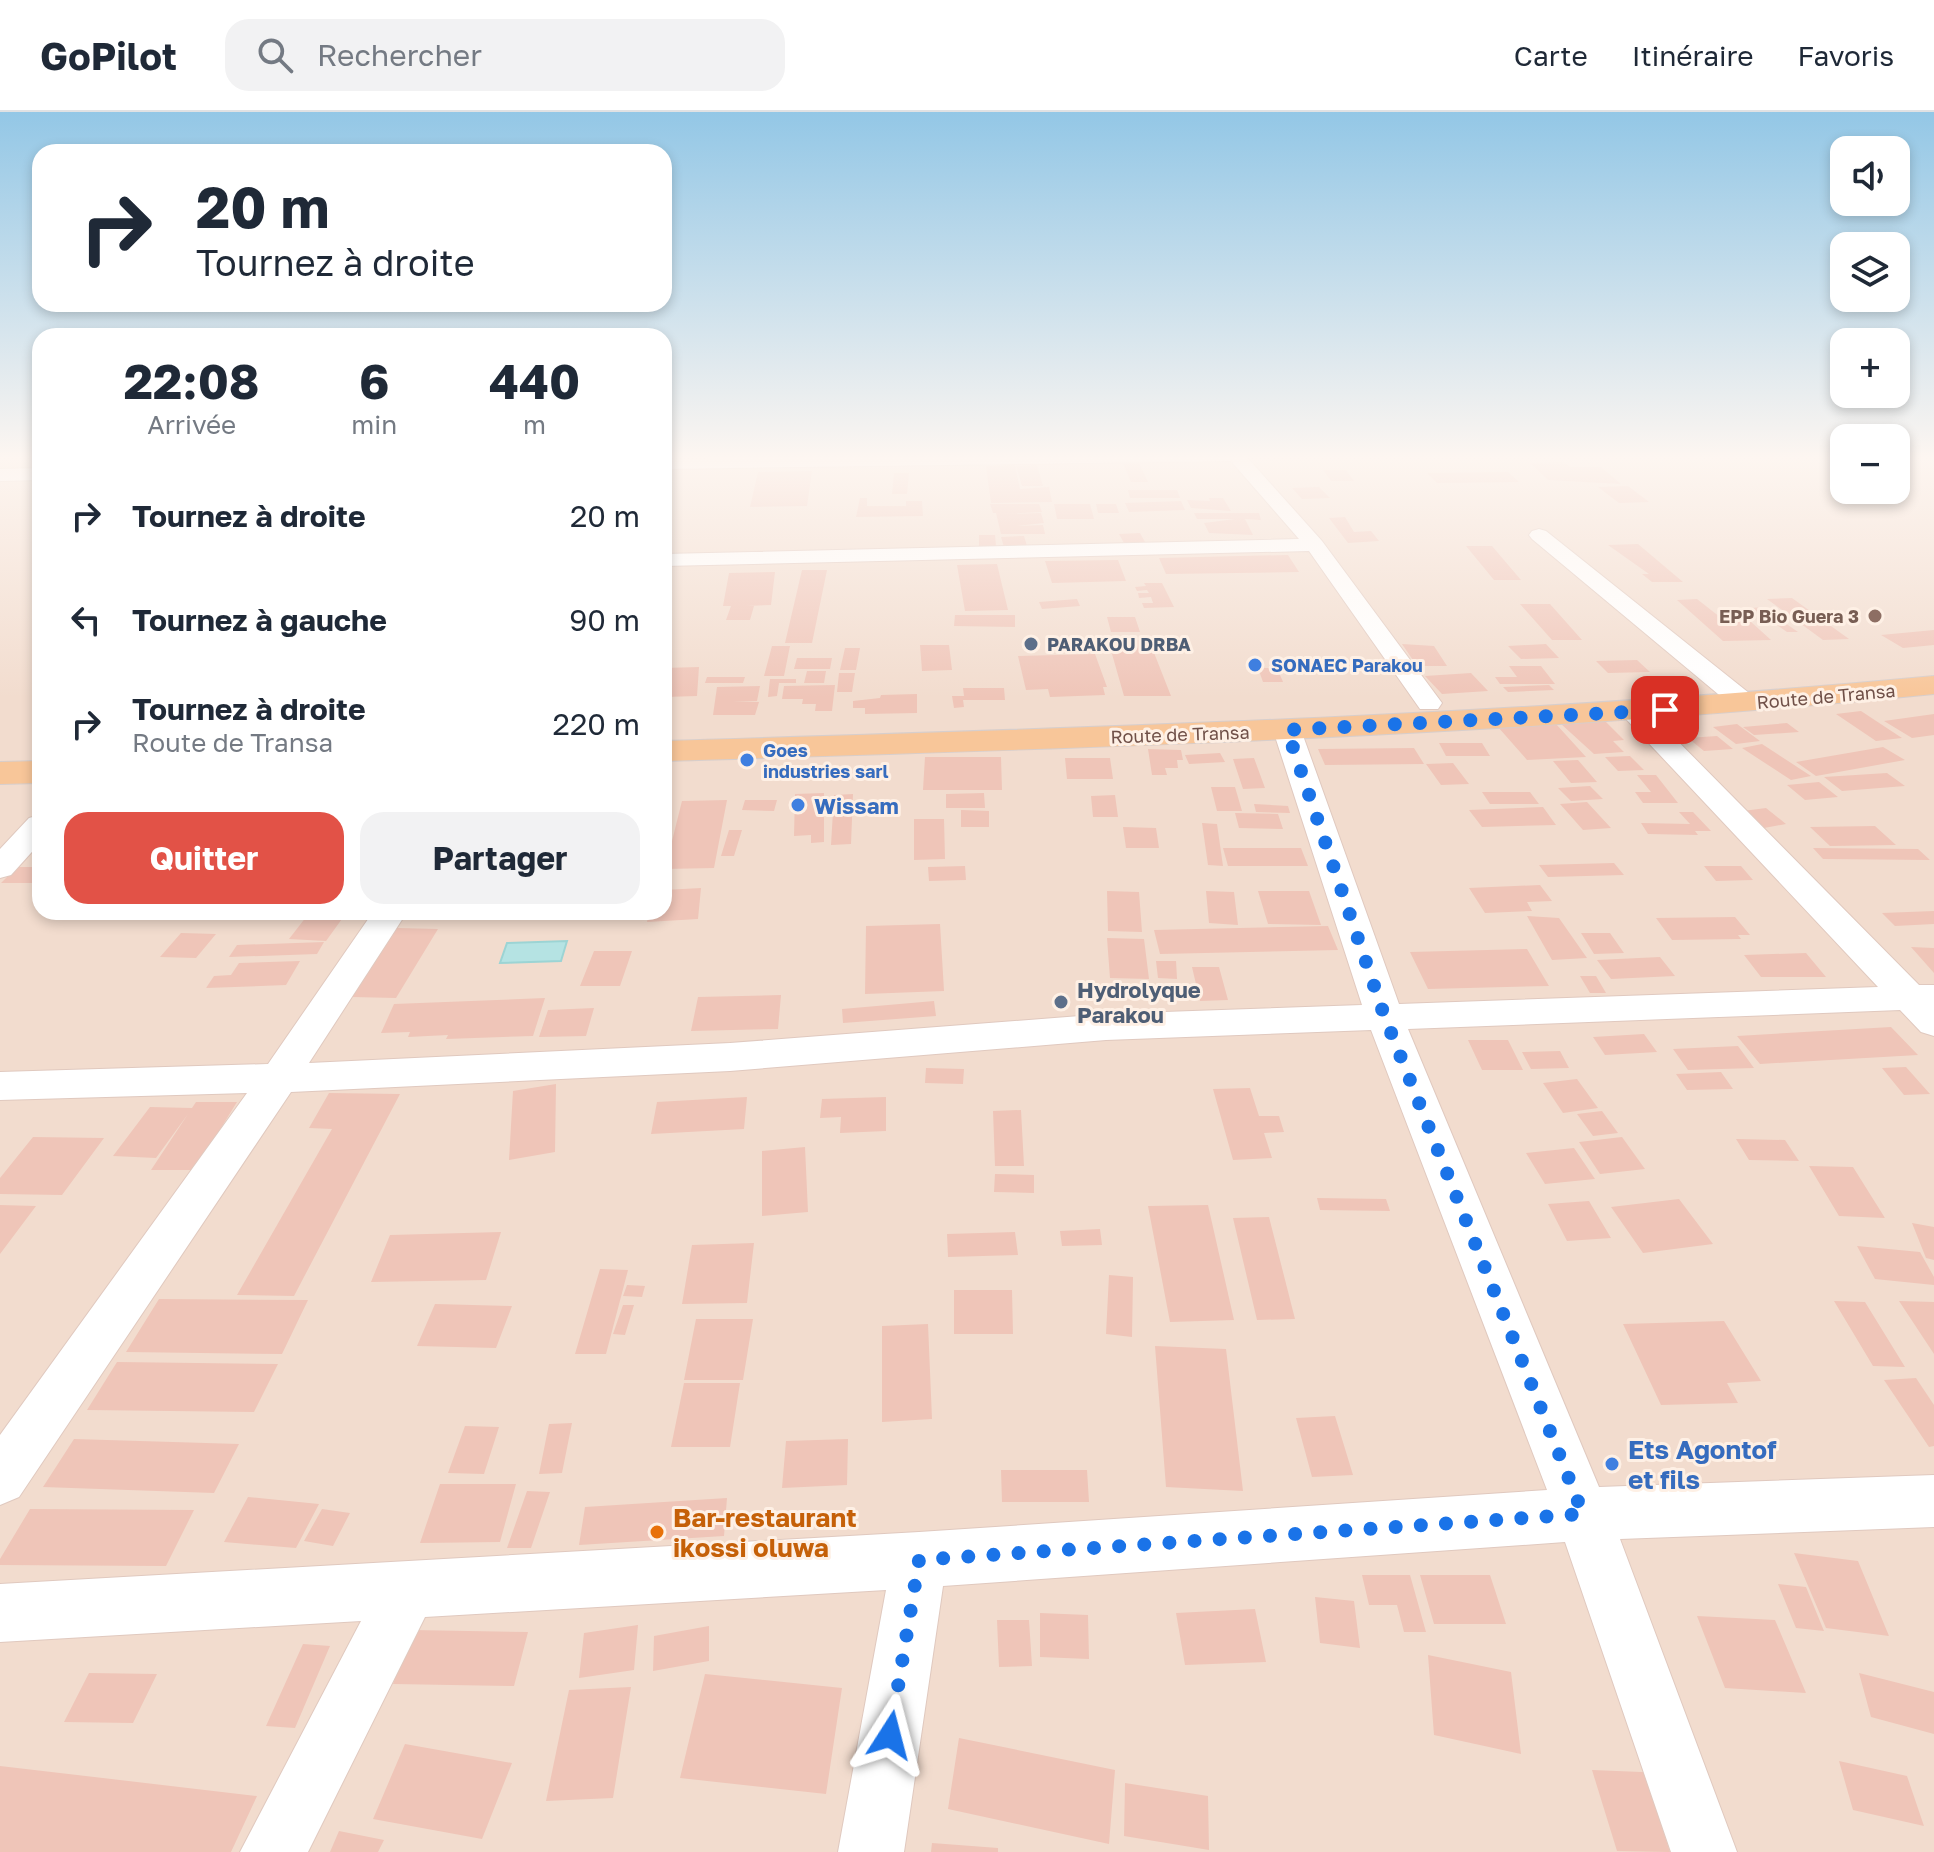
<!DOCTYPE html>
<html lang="fr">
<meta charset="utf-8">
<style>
:root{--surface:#fff;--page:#f2f2f3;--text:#1f2937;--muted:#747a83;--line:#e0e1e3;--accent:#e25247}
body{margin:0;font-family:"Golos Text",sans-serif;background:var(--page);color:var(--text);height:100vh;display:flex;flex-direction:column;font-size:30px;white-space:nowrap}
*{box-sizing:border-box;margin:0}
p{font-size:26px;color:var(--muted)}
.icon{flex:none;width:44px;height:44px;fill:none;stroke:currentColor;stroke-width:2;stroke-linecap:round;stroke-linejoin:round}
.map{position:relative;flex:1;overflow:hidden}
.side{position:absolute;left:32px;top:216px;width:640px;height:592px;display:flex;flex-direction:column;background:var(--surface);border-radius:24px;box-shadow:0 4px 12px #0003}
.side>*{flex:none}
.top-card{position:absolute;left:32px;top:32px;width:640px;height:168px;border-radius:24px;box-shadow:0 4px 12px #0003;background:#fff;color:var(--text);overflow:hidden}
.buttons{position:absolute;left:1830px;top:24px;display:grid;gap:16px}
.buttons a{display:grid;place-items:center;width:80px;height:80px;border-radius:16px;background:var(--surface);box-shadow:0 4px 12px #0003;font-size:40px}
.pin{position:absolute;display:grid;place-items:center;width:68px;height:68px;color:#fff;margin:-34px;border-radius:16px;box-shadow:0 4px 12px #0006}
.me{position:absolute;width:88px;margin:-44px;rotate:9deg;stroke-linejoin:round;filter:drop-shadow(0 0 6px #0008)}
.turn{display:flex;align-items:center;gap:28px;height:168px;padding:0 32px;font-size:36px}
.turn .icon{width:104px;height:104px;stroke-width:2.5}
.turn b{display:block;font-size:56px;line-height:68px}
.eta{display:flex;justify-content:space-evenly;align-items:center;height:136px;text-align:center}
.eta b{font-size:48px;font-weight:700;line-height:56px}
.cta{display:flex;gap:16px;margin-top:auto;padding:16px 32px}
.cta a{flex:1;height:92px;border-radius:24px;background:var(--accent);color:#fff;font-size:32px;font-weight:700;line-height:92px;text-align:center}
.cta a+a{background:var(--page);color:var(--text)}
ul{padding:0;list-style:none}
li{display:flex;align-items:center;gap:24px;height:104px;padding:0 32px}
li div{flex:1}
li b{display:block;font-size:30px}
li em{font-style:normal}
header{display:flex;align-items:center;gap:48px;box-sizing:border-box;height:112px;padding:0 40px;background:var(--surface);border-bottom:2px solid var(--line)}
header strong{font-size:38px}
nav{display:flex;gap:44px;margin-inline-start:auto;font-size:28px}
.search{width:560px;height:72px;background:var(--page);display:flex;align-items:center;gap:20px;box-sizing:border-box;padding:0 28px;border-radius:24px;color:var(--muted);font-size:30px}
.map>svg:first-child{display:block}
.residential{fill:#f2dcce}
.water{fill:#b5e3e3;stroke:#9cd4d4;stroke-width:2}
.building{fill:#efc5b8}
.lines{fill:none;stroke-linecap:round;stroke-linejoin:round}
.minor-casing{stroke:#e0c9bf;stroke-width:2}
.major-casing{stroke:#d7cecc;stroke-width:2}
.minor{fill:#fff;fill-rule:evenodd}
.major{fill:#f8c699;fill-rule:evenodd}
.route{stroke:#1a73e8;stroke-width:14;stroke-dasharray:0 25.2}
.education-dot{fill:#8d6e63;stroke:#fef0e5;stroke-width:3}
.service-dot{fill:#5c6f8a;stroke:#fef0e5;stroke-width:3}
.shop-dot{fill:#3f7fe0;stroke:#fef0e5;stroke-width:3}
.food-dot{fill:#e8710a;stroke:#fef0e5;stroke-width:3}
.labels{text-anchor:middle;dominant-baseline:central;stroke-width:6;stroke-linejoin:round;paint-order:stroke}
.far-education-label{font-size:18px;font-weight:bold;fill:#785e54;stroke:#fef0e5;text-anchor:end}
.far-service-label{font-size:18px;font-weight:bold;fill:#4e5e75;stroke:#fef0e5;text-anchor:start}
.far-shop-label{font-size:18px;font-weight:bold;fill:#366cbe;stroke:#fef0e5;text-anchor:start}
.far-street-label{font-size:18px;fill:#705048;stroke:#fef0e5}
.shop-label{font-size:22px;font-weight:bold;fill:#366cbe;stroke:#fef0e5;text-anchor:start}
.service-label{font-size:22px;font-weight:bold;fill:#4e5e75;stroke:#fef0e5;text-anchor:start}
.near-shop-label{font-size:26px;font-weight:bold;fill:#366cbe;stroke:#fef0e5;text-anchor:start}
.near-food-label{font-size:26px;font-weight:bold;fill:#c56008;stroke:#fef0e5;text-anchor:start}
</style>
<header>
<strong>GoPilot</strong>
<div class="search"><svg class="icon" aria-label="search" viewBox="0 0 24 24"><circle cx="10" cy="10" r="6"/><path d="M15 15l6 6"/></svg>Rechercher</div>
<nav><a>Carte</a><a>Itinéraire</a><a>Favoris</a></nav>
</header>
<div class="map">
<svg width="1934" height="1740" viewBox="0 0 1934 1740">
<rect width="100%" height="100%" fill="#fbecdf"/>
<path class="residential" d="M0,343H40V800H664V343H1844V378H1896V343H1934V1740H0Z"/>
<path class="water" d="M567,829L561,849L500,851L507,831Z"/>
<path class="building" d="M1564,350L1570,355H1601L1621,372L1548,368L1530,351Z
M1123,351H1139L1148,370H1131Z
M1015,353L1020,377L1049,375L1052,390L991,391L986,354Z
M1037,353L1043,374H1022L1016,354Z
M1323,358H1346L1354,369H1331Z
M812,359L807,394L750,395L758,360Z
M1508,360L1519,370L1437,371L1427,361Z
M894,361H909L907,382H892Z
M1628,374L1649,390L1619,391L1598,375Z
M1319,375L1330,386L1302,387L1292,376Z
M1128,378H1177L1180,386H1130Z
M860,386H867V394H906V389H922L923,404L856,405Z
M1209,386H1223L1231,399L1191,396L1187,388L1210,389Z
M1181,389L1185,398L1129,400L1125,391Z
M990,392H1039L1042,400L1001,402L1041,401L1044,411L1016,414L1043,413L1045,422H1001L996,401H993Z
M1054,392H1090L1094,407H1057Z
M1096,392H1116L1119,401H1098Z
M1194,401H1259L1261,408L1245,407L1253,423L1209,421L1204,411L1235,407H1197Z
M1345,405L1354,420L1371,419L1379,429L1348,431L1329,406Z
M1140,421L1145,430L1124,431L1119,422Z
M979,423H995L996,434H979Z
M1024,424L1027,434L1004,435L1001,425Z
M1638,432L1683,470H1652L1642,462H1649L1608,433Z
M1466,434H1492L1521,468H1494Z
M1288,443L1299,460L1166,462L1159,446Z
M1118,448L1126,469L1052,471L1045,449Z
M997,452L1008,498L965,499L957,453Z
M802,458H827L812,531H785Z
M775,460L771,493L746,494H754L750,508H726L731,494H723L729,461Z
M1144,471H1162L1174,495L1144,496L1142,491H1153L1151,485L1139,486L1138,481H1149L1147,478L1137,479L1135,475L1146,474Z
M1792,486L1849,527L1823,528L1767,487Z
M1077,487L1080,494L1042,497L1039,490Z
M1697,487L1725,509H1750L1771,528L1723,529L1677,488Z
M1520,492H1550L1582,528H1552Z
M1762,495L1798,520H1787L1752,496Z
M955,503H1015V515L954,514Z
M1107,505H1135L1140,520H1111Z
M1934,518V533L1903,536L1881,523Z
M1108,528H1149L1171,584H1124Z
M1402,532L1434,534L1447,554H1417Z
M1546,532L1559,546L1521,547L1508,534Z
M920,533H949L952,558L922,559Z
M772,534H790L784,564H764Z
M845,536H860L856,558H840Z
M1095,542L1107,575H1103L1105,583L1050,585L1048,577L1026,578L1018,544Z
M797,546H832L830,557H794Z
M1637,548L1650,560L1608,561L1596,549Z
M1509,554H1541L1555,572H1500L1495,565H1517Z
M699,555L697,584L664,585V556Z
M1258,556H1277L1283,570H1263Z
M807,559H826L824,571H804Z
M839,561H855L852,580H837Z
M1471,561L1488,579L1442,582L1425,564Z
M707,565H745L743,571H705Z
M770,567H796V571H779L777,584L768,585Z
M835,573L832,599H815L816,592H802L803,587H782L784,574Z
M1549,573L1554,578L1508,580L1503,575Z
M760,574L757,589H733L759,590L755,603H713L717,575Z
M963,576H1004L1005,588H963L964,595L954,596L952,584H964Z
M917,582V601L865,602V596H853V589L880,586L881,583Z
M1861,599L1902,626L1876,629L1836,602Z
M1934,602V623L1912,626L1884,609Z
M1605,609L1624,628L1613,629L1624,640L1594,642L1560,611Z
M1787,611L1799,620L1754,623L1743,615Z
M1556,612L1586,645L1527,648L1498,615Z
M1737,612L1760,629L1736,632L1713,615Z
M1717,624L1733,637L1704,639L1688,626Z
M1439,631H1482L1490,644H1446Z
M1762,632L1811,664L1791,668L1742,636Z
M1883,635L1905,648L1816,664L1796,650Z
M1414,636L1424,652L1325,653L1318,637Z
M1148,637L1181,638L1183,648H1177L1178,656H1165L1167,663H1152Z
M1220,641L1225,650L1189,652L1185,643Z
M1630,644L1644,658L1618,659L1605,645Z
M925,645H1001L1002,678H923Z
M1065,646H1110L1113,667H1067Z
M1254,646L1265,676L1243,677L1233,647Z
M1578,648L1597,670L1571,671L1553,649Z
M1453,651L1469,672L1441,673L1426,652Z
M1887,661L1905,674L1842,679L1824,665Z
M1637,663H1656L1678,691H1643L1635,680H1651Z
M1819,670L1838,685L1805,688L1787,673Z
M1590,674L1603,687L1571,689L1558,676Z
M1211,675H1235L1242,699H1217Z
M1482,680H1530L1539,692H1490Z
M824,681V730L811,731V723L794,724L795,682Z
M984,681L985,696H946V682Z
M853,682L851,732L831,733L834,683Z
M1115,683L1118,705H1093L1091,684Z
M727,688L714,756L665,757L682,689Z
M745,688H777L774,699L742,698Z
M1587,690L1611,716L1583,718L1560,692Z
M1254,692L1288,694L1290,701L1256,700Z
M1543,695L1556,713L1482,715L1469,698Z
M1766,696L1786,712L1764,716L1743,699Z
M961,698L989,699V715H961Z
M1679,700H1693L1711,719H1695L1698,723L1648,722L1641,711L1690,712Z
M1235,701L1278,702L1283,717L1239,716Z
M914,707H944L945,747L914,748Z
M1202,711L1217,712L1223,754L1208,753Z
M1875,714L1896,733L1830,734L1810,715Z
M1123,715L1156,716L1159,736H1126Z
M729,718H742L734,744H721Z
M1223,736H1301L1308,754H1228Z
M1813,736L1918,737L1930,748L1823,747Z
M1614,751L1624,763L1548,765L1539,753Z
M965,754L966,768L929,769L928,755Z
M1704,754H1741L1753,768L1716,769Z
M17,755H40V771H1Z
M1540,773L1552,789L1527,790L1532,799L1485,801L1469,776Z
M701,776L698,807L647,810L649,800H664V778Z
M1107,779L1139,780L1142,820L1108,819Z
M1206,779L1234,780L1238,813L1209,811Z
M1258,779H1309L1321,813L1268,812Z
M1934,799V812L1895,814L1882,801Z
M310,800H347L326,829L289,827Z
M432,800H473L449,807L440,806Z
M496,800H529L527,806L494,807Z
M1527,804L1559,806L1587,846L1552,848Z
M1735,805L1750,823H1738L1741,827L1672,828L1656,806Z
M940,812L944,879L865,882L866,814Z
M1328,814L1338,838L1160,842L1154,818Z
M397,816L438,817L396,886L352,885Z
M181,821L216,822L196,846L160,845Z
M1581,821H1610L1624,841L1594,842Z
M1107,826L1144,827L1149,867L1110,866Z
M324,830L317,842L229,845L237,833Z
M1911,835L1934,836V861Z
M1527,837L1549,874L1428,877L1410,840Z
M594,839H632L620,874H580Z
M1806,841L1826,865H1761L1744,843Z
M1660,845L1675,864L1611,867L1597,848Z
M300,849L286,873L206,876L214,864L231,863L239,851Z
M1156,849H1176L1177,867L1158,866Z
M1192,855H1219L1228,888L1200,889Z
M1580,864H1596L1606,881H1590Z
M781,883L778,917L691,919L698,885Z
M545,886L533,924L446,927L448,923L408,925L410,920L381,921L394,892Z
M934,889L936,904L843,911L842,897Z
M594,896L586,924L539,925L548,898Z
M1891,915L1918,943L1760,952L1737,924Z
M1644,922L1657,940L1605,943L1593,925Z
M1468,928H1508L1523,958H1482Z
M1738,934L1754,956L1688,958L1673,937Z
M1560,939L1569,956L1531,957L1522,940Z
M1906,955L1930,982L1904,983L1882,956Z
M926,956L964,957L963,972L925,971Z
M1721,960L1733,977L1687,978L1676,962Z
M1577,967L1598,996L1563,1001L1543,971Z
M556,972L555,1040L509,1048L513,979Z
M1250,976L1259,1004H1279L1284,1020L1264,1021L1272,1046L1233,1048L1213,977Z
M329,981L400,982L294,1184L237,1183L332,1017L309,1016Z
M747,985L744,1017L651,1022L657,990Z
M886,985V1019L840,1021L841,1005L820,1006L822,987Z
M196,990H237L195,1058H151L188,1002L156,1046L113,1044L150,995L192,996Z
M1021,998L1024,1054H995L993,999Z
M1602,999L1618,1021L1593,1024L1577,1002Z
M33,1025L104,1026L62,1083L0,1082V1066Z
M1622,1025L1645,1057L1600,1062L1579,1030Z
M1736,1027L1785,1028L1799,1049L1749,1048Z
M805,1035L808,1100L762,1104V1039Z
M1574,1036L1595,1067L1545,1072L1526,1041Z
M1809,1054L1853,1055L1885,1106L1839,1104Z
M995,1062L1034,1063V1081L994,1080Z
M1317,1086L1386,1087L1390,1099L1320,1098Z
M1679,1087L1713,1132L1643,1141L1611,1095Z
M1589,1089L1611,1126L1567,1129L1548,1092Z
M0,1093L36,1094L0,1142Z
M1208,1093L1234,1208L1170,1210L1148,1094Z
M1269,1105L1295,1207L1257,1208L1233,1106Z
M1912,1111L1934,1115V1148L1926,1146Z
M1100,1117L1102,1133L1062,1134L1060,1119Z
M501,1120L486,1168L371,1170L390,1123Z
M1015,1120L1018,1143L948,1145L947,1122Z
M754,1131L747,1191L682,1192L692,1133Z
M1857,1134L1920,1140L1934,1165V1173L1875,1167Z
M600,1157L628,1158L606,1242H575Z
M1109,1163L1133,1165L1132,1225L1106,1222Z
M627,1173L645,1174L642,1185L623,1184Z
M954,1178H1012L1013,1222H954Z
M159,1187L308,1188L282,1242L126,1240Z
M1834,1189L1865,1190L1905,1255L1873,1254Z
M1899,1189L1934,1190V1242Z
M435,1192L512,1194L496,1236L417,1234Z
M623,1193H634L625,1223L613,1222Z
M696,1207H753L743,1268H684Z
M1724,1209L1761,1269L1727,1271L1738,1291L1661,1293L1623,1212Z
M928,1212L932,1307L882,1310V1214Z
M1155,1234L1226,1237L1243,1379L1166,1375Z
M117,1250L278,1252L254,1300L87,1298Z
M1916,1266L1934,1293V1334L1929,1335L1884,1268Z
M684,1271H740L730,1335H671Z
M1335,1304L1353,1363L1312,1365L1296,1306Z
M572,1311L562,1361L539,1362L549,1312Z
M465,1314L499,1315L484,1362L448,1361Z
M74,1327L239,1332L214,1381L43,1375Z
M848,1327L847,1373L782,1376L786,1329Z
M1001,1358H1087L1089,1390H1002Z
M440,1372H516L500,1430L420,1431Z
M527,1379L550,1380L531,1436H507Z
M248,1385L319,1392L296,1436L224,1430Z
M727,1386L724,1424L579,1433L585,1395Z
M30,1397L194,1398L166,1454L0,1453V1447Z
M322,1397L350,1401L333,1434L304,1429Z
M1794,1441L1858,1449L1889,1524L1826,1516Z
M1362,1463H1410L1426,1520H1404L1397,1493H1369Z
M1420,1463H1490L1506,1512H1434Z
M1778,1472L1806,1475L1824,1519L1796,1516Z
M1315,1485L1354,1489L1360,1536L1320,1531Z
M1255,1497L1266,1550L1185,1553L1176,1501Z
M1040,1501L1088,1503L1089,1547L1040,1545Z
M1697,1504L1775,1508L1806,1581L1725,1576Z
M997,1508H1029L1032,1554L999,1555Z
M638,1513L634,1558L579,1566L584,1521Z
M709,1514V1549L653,1559L654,1524Z
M412,1518L528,1520L514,1574L393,1572Z
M303,1532L330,1534L295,1616L266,1614Z
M1428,1543L1511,1560L1521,1642L1434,1623Z
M89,1561L157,1562L133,1611L64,1610Z
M1859,1561L1934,1580V1622L1871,1605Z
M705,1562L842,1576L826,1682L680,1666Z
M631,1575L613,1686L546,1689L569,1578Z
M959,1626L1115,1658L1109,1732L948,1697Z
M405,1632L512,1651L482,1727L373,1707Z
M1839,1649L1907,1664L1924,1714L1853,1698Z
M0,1654L257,1684L231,1740H0Z
M1592,1658L1666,1661L1684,1712H1661L1670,1740L1617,1739Z
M1125,1671L1208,1684L1209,1738L1124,1724Z
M339,1719L384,1728L378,1740H330Z
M932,1731L998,1736V1740H931Z"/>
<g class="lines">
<g class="minor-casing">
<path id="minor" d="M934,343H1245L1322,429L1442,591L1438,597H1420L1309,439L664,454V442L1299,427L1231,349L664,357V347Z
M40,356V368L0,369V357Z
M1539,417L1546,419L1754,585L1758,591L1754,597H1736L1532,427L1529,423L1532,419Z
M1635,593L1644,595L1919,873H1934V924L1921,920L1900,898L1408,917L1599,1375L1934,1363V1415L1620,1427L1737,1740H1671L1565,1430L943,1474L904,1740H838L886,1478L425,1505L308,1740H240L361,1509L0,1530V1472L919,1420L1547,1378L1371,918L1106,928L730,959L291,980L19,1385L0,1393V1323L247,981L0,988V960L268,952L373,800H407L309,951L730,931L1106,902L1362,893L1273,618L1277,612L1287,610L1297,612L1301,618L1399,892L1878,875L1626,607L1622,601L1626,595Z
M40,703V731L11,763L0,766V737L29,706Z"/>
</g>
<g class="major-casing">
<path id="major" d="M1934,564V582C1512,624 1088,636 664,649V629C1088,616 1511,604 1934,564Z
M40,649V671L0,672V650Z"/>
</g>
<use href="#minor" class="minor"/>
<use href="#major" class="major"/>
</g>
<linearGradient id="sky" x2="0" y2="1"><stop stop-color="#93c7e6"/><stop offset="0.59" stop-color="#fdf6f1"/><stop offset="1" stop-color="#fdf6f1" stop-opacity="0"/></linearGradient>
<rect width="1934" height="586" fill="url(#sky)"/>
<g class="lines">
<path class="route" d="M890,1623L919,1448L1583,1402L1384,903L1287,618L1665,598"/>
</g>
<circle class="education-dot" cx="1875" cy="504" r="8"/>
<g class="service-dot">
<circle cx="1031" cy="532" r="8"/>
<circle cx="1061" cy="890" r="8"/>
</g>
<g class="shop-dot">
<circle cx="1255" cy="553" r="8"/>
<circle cx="747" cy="648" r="8"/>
<circle cx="798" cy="693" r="8"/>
<circle cx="1612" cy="1352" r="8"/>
</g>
<circle class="food-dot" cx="657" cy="1420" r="8"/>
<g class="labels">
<g class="far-education-label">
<text x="1859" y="504">EPP Bio Guera 3</text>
</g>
<g class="far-service-label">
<text x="1047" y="532">PARAKOU DRBA</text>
</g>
<g class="far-shop-label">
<text x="1271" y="553">SONAEC Parakou</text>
<text x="763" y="638">Goes<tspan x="763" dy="21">industries sarl</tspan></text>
</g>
<g class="far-street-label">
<text transform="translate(1826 584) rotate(-5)">Route de Transa</text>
<text transform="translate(1180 622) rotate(-2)">Route de Transa</text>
</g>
<g class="shop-label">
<text x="814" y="693">Wissam</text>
</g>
<g class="service-label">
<text x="1077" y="877">Hydrolyque<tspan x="1077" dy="25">Parakou</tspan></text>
</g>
<g class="near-shop-label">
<text x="1628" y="1337">Ets Agontof<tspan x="1628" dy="30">et fils</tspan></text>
</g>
<g class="near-food-label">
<text x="673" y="1405">Bar-restaurant<tspan x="673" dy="30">ikossi oluwa</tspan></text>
</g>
</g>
</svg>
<div class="buttons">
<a><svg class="icon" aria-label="sound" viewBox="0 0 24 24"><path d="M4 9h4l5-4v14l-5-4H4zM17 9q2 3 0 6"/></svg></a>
<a><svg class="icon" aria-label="layers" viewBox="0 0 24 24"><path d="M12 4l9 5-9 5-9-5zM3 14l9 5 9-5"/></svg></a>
<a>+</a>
<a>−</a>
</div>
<div class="pin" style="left:1665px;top:598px;background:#d93025"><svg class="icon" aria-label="arrive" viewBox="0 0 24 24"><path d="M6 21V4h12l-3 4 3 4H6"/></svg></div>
<svg class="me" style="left:890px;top:1623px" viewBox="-20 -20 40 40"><path d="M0-17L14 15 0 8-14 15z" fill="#1a73e8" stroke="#fff" stroke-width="4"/></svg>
<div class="top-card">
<div class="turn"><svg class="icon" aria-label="right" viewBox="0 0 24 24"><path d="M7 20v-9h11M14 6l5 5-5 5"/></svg><div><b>20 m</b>Tournez à droite</div></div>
</div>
<section class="side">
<div class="eta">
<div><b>22:08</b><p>Arrivée</p></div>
<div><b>6</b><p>min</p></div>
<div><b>440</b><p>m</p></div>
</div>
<ul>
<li><svg class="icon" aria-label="right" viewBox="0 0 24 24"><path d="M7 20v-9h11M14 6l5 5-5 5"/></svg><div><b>Tournez à droite</b></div><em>20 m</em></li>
<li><svg class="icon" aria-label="left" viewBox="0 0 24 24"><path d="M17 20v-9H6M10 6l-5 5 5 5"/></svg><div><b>Tournez à gauche</b></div><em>90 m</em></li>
<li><svg class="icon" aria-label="right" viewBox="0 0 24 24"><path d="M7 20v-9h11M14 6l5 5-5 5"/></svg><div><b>Tournez à droite</b><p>Route de Transa</p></div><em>220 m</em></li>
</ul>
<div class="cta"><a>Quitter</a><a>Partager</a></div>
</section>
</div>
